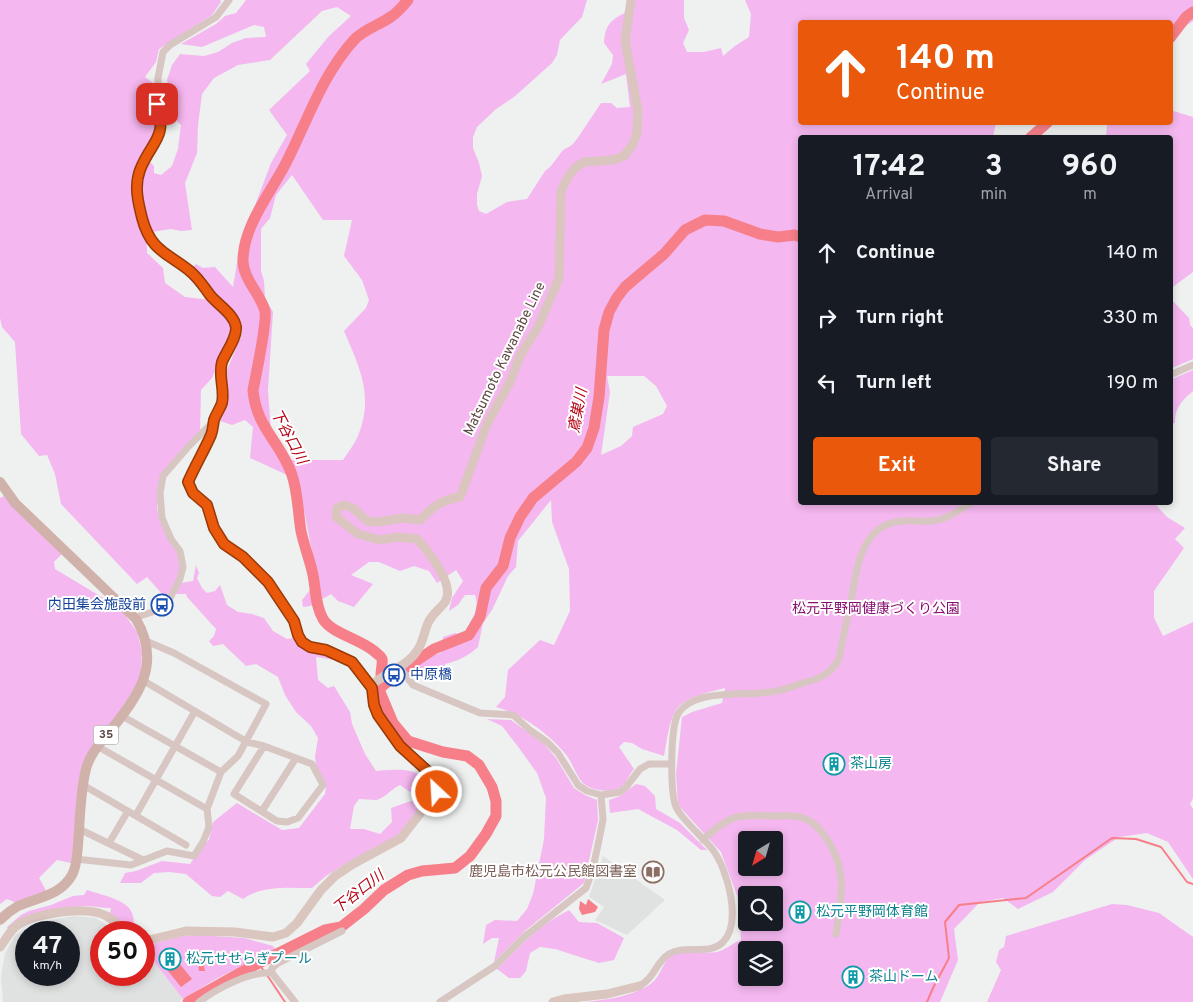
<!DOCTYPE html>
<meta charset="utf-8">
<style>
:root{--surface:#171b24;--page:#242831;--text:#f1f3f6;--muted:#9ea1a6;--accent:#ea580c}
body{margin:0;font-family:Overpass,"Noto Sans JP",sans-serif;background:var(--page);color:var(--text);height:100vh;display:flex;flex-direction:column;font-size:19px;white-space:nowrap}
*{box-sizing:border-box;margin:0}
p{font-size:16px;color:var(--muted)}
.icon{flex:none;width:28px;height:28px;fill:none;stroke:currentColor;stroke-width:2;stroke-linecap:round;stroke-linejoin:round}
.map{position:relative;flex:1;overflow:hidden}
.panel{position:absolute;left:798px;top:135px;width:375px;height:370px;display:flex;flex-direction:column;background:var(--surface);border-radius:5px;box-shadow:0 2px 8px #0003}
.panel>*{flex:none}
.guide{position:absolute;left:798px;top:20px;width:375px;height:105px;border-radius:5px;box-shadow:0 2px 8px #0003;background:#ea580c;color:#fff;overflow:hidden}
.needle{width:32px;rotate:217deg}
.fabs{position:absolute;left:738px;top:831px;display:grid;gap:10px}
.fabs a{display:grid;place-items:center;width:45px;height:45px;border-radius:5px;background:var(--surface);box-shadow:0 2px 8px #0003;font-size:25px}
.speed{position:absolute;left:15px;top:921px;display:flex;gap:10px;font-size:25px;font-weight:700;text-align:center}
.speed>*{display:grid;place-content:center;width:65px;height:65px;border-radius:50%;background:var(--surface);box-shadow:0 2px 8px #0003;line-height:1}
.speed small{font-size:12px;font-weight:400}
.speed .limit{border:8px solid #d22;background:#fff;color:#111}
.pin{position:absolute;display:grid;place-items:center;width:42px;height:42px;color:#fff;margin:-21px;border-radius:10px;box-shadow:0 2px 8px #0006}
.me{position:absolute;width:55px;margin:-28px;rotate:335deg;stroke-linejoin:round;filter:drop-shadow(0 0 4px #0008)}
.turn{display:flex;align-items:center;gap:18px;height:105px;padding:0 15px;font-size:22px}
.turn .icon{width:65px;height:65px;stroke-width:2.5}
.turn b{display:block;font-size:35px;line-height:42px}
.eta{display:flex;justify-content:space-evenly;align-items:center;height:85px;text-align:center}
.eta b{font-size:30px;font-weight:700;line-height:35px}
.primary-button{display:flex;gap:10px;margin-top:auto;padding:10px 15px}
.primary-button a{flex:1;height:58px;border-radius:5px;background:var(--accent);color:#fff;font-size:20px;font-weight:700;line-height:58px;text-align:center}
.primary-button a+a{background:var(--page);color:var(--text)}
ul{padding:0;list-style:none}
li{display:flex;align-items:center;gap:15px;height:65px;padding:0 15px}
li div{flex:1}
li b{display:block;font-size:19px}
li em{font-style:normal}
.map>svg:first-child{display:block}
.education{fill:#e0e2e1;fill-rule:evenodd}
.green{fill:#f4b7ef;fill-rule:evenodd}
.water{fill:#f67f8a}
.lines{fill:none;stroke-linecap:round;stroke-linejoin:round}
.stream{stroke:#f67f8a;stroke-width:2}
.river{stroke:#f67f8a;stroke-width:11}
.street{stroke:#d8c6c3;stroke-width:7}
.secondary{stroke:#dac5bf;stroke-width:9}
.primary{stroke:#d1b2ab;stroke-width:10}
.route-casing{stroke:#983908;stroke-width:12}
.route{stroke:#ea580c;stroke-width:9}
.labels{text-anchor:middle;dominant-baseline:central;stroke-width:4;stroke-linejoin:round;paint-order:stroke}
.shield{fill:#fff;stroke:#8e807c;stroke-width:1}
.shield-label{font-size:12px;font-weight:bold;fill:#5e4944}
.street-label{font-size:14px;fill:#5e4944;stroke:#fff}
.transit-label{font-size:14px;fill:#164399;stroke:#fff;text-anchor:end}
.park-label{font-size:14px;fill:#880c70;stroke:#fff}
.culture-label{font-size:14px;fill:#0d838f;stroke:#fff;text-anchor:start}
.education-label{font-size:14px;fill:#785e54;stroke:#fff;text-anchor:end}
.water-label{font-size:15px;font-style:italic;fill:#b50011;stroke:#fff}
</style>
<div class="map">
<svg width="1193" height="1002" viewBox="0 0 1193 1002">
<rect width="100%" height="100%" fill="#eef1f0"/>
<path class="education" d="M603,856L665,900L627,935L595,920L604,907L589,897Z
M74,916L96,918L118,932H101V975H144V949L183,999L179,1002H3L1,977L5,953L15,935L39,922ZM26,932H69V975H26Z"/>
<path class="green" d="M0,0H220L221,2L212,15L159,49L156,62L145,77L153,83C153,90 153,96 154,103C155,113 161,122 157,133C150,151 134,165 133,186C133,209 148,230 147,253L163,268L165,283L185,297L210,300L230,321L233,328L212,378L201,390L200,432L159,483L157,508L160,522L177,552L180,568L178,578L168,598L163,595L147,577L137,584L61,504L55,474L47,455L39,456L21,434L15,342L2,327L0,318Z
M246,0H587L582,17L560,40L557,55L552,63L514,97L496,109L477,127L473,137V148L479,163L482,176L477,194V205L479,211L486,214L507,202L527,199L545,171L551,166L563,150L572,145L577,139L601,103H611L617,108L630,107L626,74L601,84L612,64L613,55L604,43C605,26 610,20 625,13L630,0H684V18L689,30L683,43L687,52H704L721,48L723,56L735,46L749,37L751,14L745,0H1193V21L1184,27L1170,45V22H800V122L996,123L993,137L800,138V502L1156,503V505L1167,517L1185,528L1175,539L1184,548L1154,591V618L1163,636L1193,622V798L1190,804L1193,809V879L1168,842L1147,833L1119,837L1085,860L1053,892L1018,909L1003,898L980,902L954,929L958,960L940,1002H585C605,1000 638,996 654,981C663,972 663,957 678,953C690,950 704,954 717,952C725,950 733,943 741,940L738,898L721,852L678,805L676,774L682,717L692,712L722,703L725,688C710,692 684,697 676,710C668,724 667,741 664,756L642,749L632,743L624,742L619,747L634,769C630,773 627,781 623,785C614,795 589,791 581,781C574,771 571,759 563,751C544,730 523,715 496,707L505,697L508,670L540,640L554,645L570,611L569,569L552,522L551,500L518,541L516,567L508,576L492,610L483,623L478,647C468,656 458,661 445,664V667L432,674L420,673L412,678L409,671L433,655L441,653L443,637L455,633L471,640L469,624C475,614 479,607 475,595H465L458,605L449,611L452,598L463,581L456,570L437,583L429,571L414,566L400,571L379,562H369L351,575L373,584L354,607L338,601L331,594L310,606L303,607L302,600L310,590L313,556L299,485L285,474L250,458L253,427L245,420L232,425L220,421L227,401L225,375L242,334L241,321L215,293L205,278L193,267L196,264L203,268L215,267L233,287L240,245L271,163L287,135L269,110L310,71L306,64L329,36L351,16L337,7L322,11L270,60L238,65L214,78L202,94L198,125L197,153L185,183L192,230L181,231L171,229L151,232C144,207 135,187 150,162L154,166V173L161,175L172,166L178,149L181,125L172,116L169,110L171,98L167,80L172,65L180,54L204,56L218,52L232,43L246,38L266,37L264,27L254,25L202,47L181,44L216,24L225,16L236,13ZM292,175L323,220H352L344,256L362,280L369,300L366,308L344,331C360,368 374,397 358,436C354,445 348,452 343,460H291L271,432L268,390L273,312L265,298L264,281L261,271V229L270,218L276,195ZM607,376H644L656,386L667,406L663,414L633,427L632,436L621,446L601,455L610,392ZM746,840H774V868H746ZM746,895H774V922H746ZM746,950H774V978H746Z
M1170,110L1193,117V272L1170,289V138L1106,137L1107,125L1110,123L1170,122Z
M1170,298L1189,318L1190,325L1193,328V359L1170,369Z
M1193,370V391C1183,399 1174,409 1175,423L1170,424V380Z
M4,496L62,554L54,562L55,569L110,602H116L137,632L142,651L141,673L136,690L88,755L71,863L57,860L39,878L48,894L21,905L7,899L0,904V498Z
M196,565L199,573L197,578L202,588L207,593L215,591L220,585L227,605L238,612L252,614L264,618L273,631L287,639L294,638L310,652L333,657L335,660L316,657L318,680L328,688L334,686L350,712L352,724L365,754L376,771C388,770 413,767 422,777C425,779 426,784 427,787L420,799L400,785C391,789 384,799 376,800C371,800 365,799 359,799L354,806L350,829H364L380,834L392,822L391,808L411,801H419L420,808L403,831L390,840L350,861L326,876L312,888C288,888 263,885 243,899L228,891L220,897L212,896L186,874L169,872L154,873L141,883H120L125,873L136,871L162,861L190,864L203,845L209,840L213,822L237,803L282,830L299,828L325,794L326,787L317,773L315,757L318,738L311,726L296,712L285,695L278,677L256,664L246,666L223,644L213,646L209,641L214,636L216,629L187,597L186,594H176L181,583L193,581Z
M487,719L511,720L544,744L556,758L574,788L585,795L597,800L598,820L584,883L526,930L494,962L499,938H492L483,944L486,925L495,920L517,921L527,909L533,894L544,839L546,798L537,773L519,748L502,726Z
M636,784L645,786L655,796L656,809L680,823L707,850H701L677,830L638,809L610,813L609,800L620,796Z
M87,890C98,894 125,899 131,911C134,916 134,925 135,931L140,932H132L110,914L111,908C102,908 93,906 84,906C61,906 30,921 8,929L7,927L21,915L29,911L51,905L73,896L84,895Z
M1112,904L1127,905L1159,913L1193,937V1002H987L1001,970L996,962L999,950L1004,947L1006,936Z
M569,910L579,922L597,923L624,938L614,960L599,963L555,949L540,947L530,953L526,971L520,978H509L497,969C518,947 541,924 569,910Z
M197,935L244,938L273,946L275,949L216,979L183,999L144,949V946L183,936Z"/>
<path class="water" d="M588,899L598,907L595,912L582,915L579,909L580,901L586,905Z
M194,950L201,951L205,971H199L198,962L194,963L193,951Z
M179,963L192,979L181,987L168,971Z"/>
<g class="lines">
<path class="stream" d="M259,964L264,971
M267,975L285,1002
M927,1002L933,988L949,958L945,922L959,905L1026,898L1112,838L1136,839L1161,847L1187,882L1193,884"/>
<path class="river" d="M1170,38L1186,17L1193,12
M1030,138L1048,122
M381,675C381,670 383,663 382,659C381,656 376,653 374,651C360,639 331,633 323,619C315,605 316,590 313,575C310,560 304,546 301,531C298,513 298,493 292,475C281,442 256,428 253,390C256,375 267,323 265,311C260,293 242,278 243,259C244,225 271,192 286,163C307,122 322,75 354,40C364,29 380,25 392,16C398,12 403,6 408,0
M188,1002L247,969L325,930L341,927L364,909L384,890L408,875L422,871L455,868L470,856L486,834L496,816V801L492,787L479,765L467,756L443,752L408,741L393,723L380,692V688L401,671L434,649L469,635L480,617L486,588L503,566L510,538L520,517L533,498L576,462L587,448L594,428L599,397L604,330L609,312L616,299L625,287L664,254L685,230L705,220L724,221L760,234L778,237L795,235L800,237"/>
<path class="street" d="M1170,375L1193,365
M214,421L211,436L188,482L193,493L207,505L214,528L224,544L243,557L268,582L294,621L298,635L302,642L310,647L327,650L352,662L372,688
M136,619L140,616L158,610L167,604L180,579L183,567L180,551L171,539L162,518L160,493L163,476L189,446L214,421L222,404L223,398L220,373L222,362L236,332V325L232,319L211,295L202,281L185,267L164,255L149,237L142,217L137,197V184L140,169L158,138L161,127V117L157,104L158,78L163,52L170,45L216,17L229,0
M400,668L413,685L480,713L513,715L531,731L547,742L558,753L578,785L587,791L601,795L620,792L626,787L640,769L649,764H672
M144,681L247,742L264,746
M122,716L221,772
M97,746L207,809
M264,746L312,764L323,785L298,818L287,822L277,821L234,794Z
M83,785L186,845
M262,811L296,758
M136,815L195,711
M79,829L143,860
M703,840C729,815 738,814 772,816C781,816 791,815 799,817C810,819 817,826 824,835C848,867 842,896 836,934
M109,843L128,811
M76,859L131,865L167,851L194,856L203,842L209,827L207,809L221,772L238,756L266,704L174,653L146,641
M113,932L119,925
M272,973V968L278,963L342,931
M639,986C655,978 655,963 669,954C685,944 710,956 723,942C742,923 728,870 713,850C705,839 681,819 676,807C670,792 670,729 678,714C693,688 745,696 770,692C782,691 792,687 803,683C819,679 831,674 839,659C842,641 846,624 850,606C856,576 858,529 896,522C908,519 919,522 931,521C946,520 960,510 972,502
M199,1002C216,989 250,971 272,973L295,1002
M440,1002L495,966L524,937L586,888L593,868L599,840L603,819L601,795"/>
<path class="secondary" d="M144,940H149L186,931L235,932L273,937L286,933L297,923L321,890L335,876L353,864L401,838L437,792C439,787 438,783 434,778C430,772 422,767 417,762C399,747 365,708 374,683C388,672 407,666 417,651C423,643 424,632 428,623C432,614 440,609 445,602C456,585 428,551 417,539L397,537L380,540L358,534L336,517L337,508L344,505L353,508L367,521L378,522L403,518L420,520C433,507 440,500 460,497L487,424L510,382L520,356L538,327L559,278L561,191L568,177L574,169L584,162L613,160L624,156L633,144L637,133L638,111L625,41L631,0
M0,947C5,941 8,934 14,928C29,914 79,907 99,913C110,916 119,925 127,932
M553,1002L564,999L607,994L639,986"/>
<path class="primary" d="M0,482L15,503L136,619C162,664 139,695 110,731C100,743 90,754 86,769C80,793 80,820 78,845C77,855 77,866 72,875C60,896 38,897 18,906C11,910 5,915 0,920"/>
</g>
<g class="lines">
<g class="route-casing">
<path id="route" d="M157,104C168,139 151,141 140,170C134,186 138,202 142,218C151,252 168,253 191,272C200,280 203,286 210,295C218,305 234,314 236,327C237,338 226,352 222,362C218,376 225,389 222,403C220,409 216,414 214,420C213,425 213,430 211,435C204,451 195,466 188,482L193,493L207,505L214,528L224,544L243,557L268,582L294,621L298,635L302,642L310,647L326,650L352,662L372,688L374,705L378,715L400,746L433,776L438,785L437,792"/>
</g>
<use href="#route" class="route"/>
</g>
<defs>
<g id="bus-ring" transform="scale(1.125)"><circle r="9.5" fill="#fff" stroke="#1a4fb4" stroke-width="1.5"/><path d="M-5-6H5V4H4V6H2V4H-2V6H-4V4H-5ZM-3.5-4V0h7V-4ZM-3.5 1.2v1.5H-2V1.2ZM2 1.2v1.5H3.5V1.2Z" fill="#1a4fb4"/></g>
<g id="building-ring" transform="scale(1.125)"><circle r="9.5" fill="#fff" stroke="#0f9aa8" stroke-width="1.5"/><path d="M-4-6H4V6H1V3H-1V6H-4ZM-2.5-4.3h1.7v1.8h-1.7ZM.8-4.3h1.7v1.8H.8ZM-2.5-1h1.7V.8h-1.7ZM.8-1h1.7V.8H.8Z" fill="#0f9aa8"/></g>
<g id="library-ring" transform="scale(1.125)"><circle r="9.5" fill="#fff" stroke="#8d6e63" stroke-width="1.5"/><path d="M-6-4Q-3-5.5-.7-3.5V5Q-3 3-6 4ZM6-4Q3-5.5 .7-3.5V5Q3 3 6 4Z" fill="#8d6e63"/></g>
</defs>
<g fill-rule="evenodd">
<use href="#bus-ring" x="162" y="605"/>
<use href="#bus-ring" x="394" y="675"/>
<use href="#building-ring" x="834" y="764"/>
<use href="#library-ring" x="653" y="872"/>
<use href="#building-ring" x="800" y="912"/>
<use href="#building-ring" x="170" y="959"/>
<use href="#building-ring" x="853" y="977"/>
</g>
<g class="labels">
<rect class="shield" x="93.5" y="725.5" width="25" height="19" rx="4"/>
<g class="shield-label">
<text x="106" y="735">35</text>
</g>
<g class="street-label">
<text transform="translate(505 359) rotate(-64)">Matsumoto Kawanabe Line</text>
</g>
<g class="transit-label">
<text x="146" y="605">内田集会施設前</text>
<text x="410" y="675" text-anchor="start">中原橋</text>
</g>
<g class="park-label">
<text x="876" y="609">松元平野岡健康づくり公園</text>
</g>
<g class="culture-label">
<text x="850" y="764">茶山房</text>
<text x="816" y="912">松元平野岡体育館</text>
<text x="186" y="959">松元せせらぎプール</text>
<text x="869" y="977">茶山ドーム</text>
</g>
<g class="education-label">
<text x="637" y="872">鹿児島市松元公民館図書室</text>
</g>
<g class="water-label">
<text transform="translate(579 411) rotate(-79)">鳶巣川</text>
<text transform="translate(288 437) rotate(62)">下谷口川</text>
<text transform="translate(359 893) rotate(-38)">下谷口川</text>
</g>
</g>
</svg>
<div class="fabs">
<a><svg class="needle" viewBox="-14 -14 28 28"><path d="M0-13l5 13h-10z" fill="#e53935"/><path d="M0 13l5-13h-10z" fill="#9ea1a6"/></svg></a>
<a><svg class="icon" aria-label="search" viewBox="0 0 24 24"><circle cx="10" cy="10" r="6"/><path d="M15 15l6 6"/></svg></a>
<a><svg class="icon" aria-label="layers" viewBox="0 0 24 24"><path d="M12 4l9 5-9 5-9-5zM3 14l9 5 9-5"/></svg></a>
</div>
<div class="speed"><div>47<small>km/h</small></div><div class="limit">50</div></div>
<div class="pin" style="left:157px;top:104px;background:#d93025"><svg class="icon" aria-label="arrive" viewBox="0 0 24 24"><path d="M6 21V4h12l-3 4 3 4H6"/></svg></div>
<svg class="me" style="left:437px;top:792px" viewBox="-20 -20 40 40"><circle r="17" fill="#ea580c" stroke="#fff" stroke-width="3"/><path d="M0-11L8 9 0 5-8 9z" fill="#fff"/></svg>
<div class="guide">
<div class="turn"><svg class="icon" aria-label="ahead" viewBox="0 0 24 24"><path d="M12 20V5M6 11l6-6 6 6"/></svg><div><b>140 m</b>Continue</div></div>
</div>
<section class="panel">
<div class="eta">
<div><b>17:42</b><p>Arrival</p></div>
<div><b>3</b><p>min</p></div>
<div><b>960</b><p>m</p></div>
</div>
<ul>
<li><svg class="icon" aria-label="ahead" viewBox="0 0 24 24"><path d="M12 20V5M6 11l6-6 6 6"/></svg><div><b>Continue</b></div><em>140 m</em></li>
<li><svg class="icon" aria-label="right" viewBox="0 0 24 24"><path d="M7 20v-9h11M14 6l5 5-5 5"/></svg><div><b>Turn right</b></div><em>330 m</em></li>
<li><svg class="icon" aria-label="left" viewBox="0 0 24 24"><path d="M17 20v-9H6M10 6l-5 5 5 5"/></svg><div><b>Turn left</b></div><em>190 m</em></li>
</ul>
<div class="primary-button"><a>Exit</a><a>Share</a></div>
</section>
</div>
